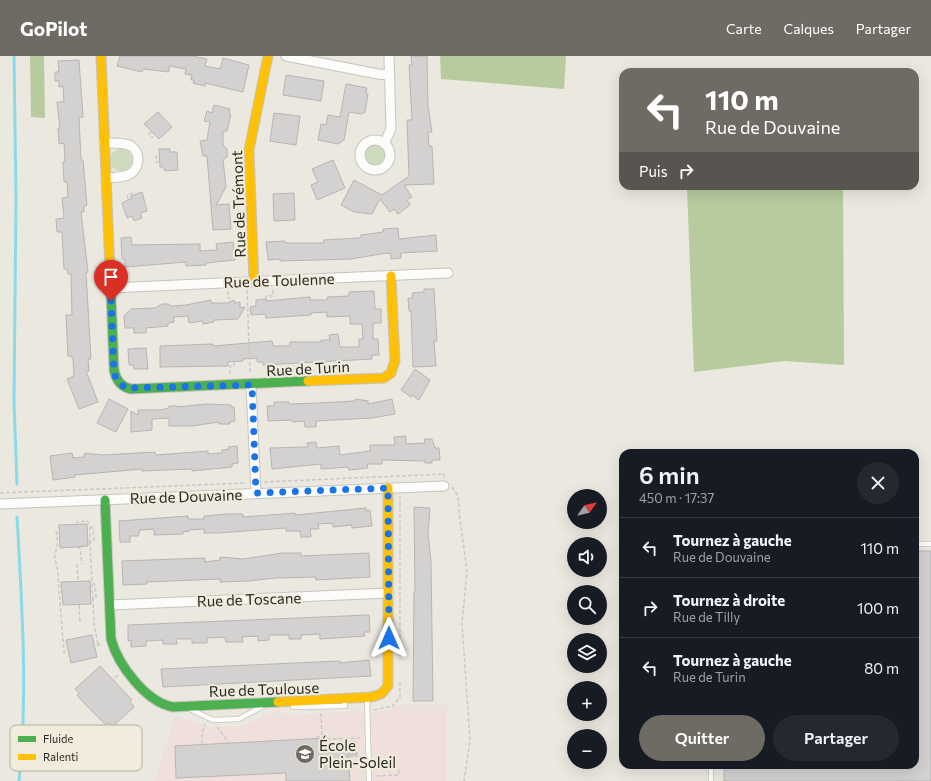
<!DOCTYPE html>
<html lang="fr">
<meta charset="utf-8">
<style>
:root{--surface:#171b24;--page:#242831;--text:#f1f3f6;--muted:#9ea1a6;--line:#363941;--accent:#6e6b65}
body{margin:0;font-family:Commissioner,sans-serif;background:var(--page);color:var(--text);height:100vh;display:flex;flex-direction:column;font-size:15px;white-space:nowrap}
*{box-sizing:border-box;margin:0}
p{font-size:13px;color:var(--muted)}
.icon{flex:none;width:22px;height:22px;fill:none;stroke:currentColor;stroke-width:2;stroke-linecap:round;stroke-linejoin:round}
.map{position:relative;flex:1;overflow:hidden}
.side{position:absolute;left:619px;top:393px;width:300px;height:320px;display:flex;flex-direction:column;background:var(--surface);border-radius:12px;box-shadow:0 4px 16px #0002}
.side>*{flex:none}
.guide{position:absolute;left:619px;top:12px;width:300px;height:122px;border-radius:12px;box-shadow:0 4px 16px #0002;background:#6e6b65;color:#fff;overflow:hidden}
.needle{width:26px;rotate:56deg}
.fabs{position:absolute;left:567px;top:433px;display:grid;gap:8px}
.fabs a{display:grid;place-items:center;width:40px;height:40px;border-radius:50%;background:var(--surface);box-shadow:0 4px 16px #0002;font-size:20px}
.pin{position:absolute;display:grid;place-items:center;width:34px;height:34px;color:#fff;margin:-41px -17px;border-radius:50% 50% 50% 0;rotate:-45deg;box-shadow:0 0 4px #0007}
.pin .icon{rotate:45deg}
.me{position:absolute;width:44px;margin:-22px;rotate:0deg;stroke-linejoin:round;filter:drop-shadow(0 0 3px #0008)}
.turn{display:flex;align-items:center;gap:14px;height:84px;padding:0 20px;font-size:18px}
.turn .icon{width:52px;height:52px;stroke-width:2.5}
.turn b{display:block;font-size:28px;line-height:34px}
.then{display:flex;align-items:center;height:38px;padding:0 20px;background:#0003;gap:8px;font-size:15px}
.round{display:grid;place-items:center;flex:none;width:42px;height:42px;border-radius:21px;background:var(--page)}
.overview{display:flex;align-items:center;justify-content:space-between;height:68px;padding:0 20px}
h1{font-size:24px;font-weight:600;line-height:30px}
.cta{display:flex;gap:8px;margin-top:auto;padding:8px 20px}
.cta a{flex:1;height:46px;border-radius:24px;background:var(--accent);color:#fff;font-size:16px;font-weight:600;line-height:46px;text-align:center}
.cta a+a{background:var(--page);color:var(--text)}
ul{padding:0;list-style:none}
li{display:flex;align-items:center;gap:12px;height:60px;padding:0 20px;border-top:1px solid var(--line)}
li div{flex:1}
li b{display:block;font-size:15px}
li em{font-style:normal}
header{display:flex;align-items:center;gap:24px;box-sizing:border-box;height:56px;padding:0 20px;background:var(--accent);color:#fff}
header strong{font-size:19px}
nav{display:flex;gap:22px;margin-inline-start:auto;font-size:14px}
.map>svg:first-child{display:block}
.education{fill:#f0e0dc}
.green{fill:#cedbbd}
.forest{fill:#b8cb9f}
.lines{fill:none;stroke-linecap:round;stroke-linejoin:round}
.stream{stroke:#8adbea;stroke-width:3}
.building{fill:#d4d2d0;stroke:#b7b4b3}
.lane-casing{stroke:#c6c4be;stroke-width:6}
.street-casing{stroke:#c6c4be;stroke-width:11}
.fast-casing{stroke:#c6c4be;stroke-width:11}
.slow-casing{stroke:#c6c4be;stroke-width:11}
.path{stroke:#cacac7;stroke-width:1.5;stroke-dasharray:4 2;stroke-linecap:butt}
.lane{stroke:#fcfcfa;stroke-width:4.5}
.street{stroke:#fcfcfa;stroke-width:9}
.fast{stroke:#4caf50;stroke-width:9}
.slow{stroke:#ffc107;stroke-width:9}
.route{stroke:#1a73e8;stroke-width:7;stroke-dasharray:0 12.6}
.labels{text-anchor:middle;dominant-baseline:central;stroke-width:4;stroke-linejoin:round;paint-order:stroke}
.street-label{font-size:15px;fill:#2a2823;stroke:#f0ebdb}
.poi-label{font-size:15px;fill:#2a2823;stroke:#f0ebdb;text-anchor:start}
.key{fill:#f0ebdb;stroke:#b5b0a4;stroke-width:1}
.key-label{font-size:11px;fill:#2a2823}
</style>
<header>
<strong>GoPilot</strong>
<nav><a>Carte</a><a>Calques</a><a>Partager</a></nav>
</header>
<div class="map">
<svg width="931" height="725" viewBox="0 0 931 725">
<rect width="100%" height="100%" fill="#ebe8e0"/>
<path class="education" d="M397,649H447V725H155L175,660L211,671L240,670L277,655L288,659L350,656L359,652L360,656H373L388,654Z"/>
<path class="green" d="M365 99a10 10 0 1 1 20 0a10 10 0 1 1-20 0Z
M110 104a11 11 0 1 1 22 0a11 11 0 1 1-22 0Z"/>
<path class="forest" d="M30,0H44L45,62L31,61Z
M440,0H566L564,33L441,23Z
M754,130H843L844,309L784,305L694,316L687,132Z"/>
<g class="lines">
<path class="stream" d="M14,0L16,143L14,346L17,428
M17,461C22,549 28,638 19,725"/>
</g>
<path class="building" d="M120,0H192L207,3L205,10L220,13L223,2L249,9L243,36L205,27V30L193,27L194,24H191L192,19L185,18L186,13L169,10V16L143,13L142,16L117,10Z
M411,0H427L428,51L432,76H428L429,90H432L434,128L404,129L412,141L407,144L410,149L398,158L394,153L390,156L380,143L372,158L354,156L341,149L354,124L382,139L409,120L407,64H412L409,9H412Z
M79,4L83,61H79L81,104H83L87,149L84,150V156H81L88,216L86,217L91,303H88L89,315H86L98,346L79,353L67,323L74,320L73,303L71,300H68L66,259H72L71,218H68L67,213H64L62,176H57L56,163L64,162L62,142L68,141L67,126H64L63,106L65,105L64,87L59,88L58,72H60L57,46H64L63,30L59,31V25H55V16H59L58,5Z
M286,19L324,25L321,45L283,39Z
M346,28L367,32L366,38H368L365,56L362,58L349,56L344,84L338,88L318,84L321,68L326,69L328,59L340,61Z
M214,49L230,53L229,57L231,58L227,75H223V89L227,93V101L223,104L226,131L216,149L229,148L231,173L213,174L207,100H203L200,85L207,84L210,66L204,65L207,55L212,57Z
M158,56L172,71L159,83L144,68Z
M274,57L300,60L296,89L270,85Z
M159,93H170V96H177L178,114L165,115L163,111H160Z
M333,104L345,132L317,144L311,129L318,126L312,113Z
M142,136L147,155L140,157L142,162L134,165L132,160L127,162L122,147L132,142L131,140Z
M294,137L295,164L274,165L273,138Z
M398,172L399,183L436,179L437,195L401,197V202L391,203V198L387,197L350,203L280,205V203L268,204L266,186L285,185V187H324V184L360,182L361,179L383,176V173Z
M131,181L132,189L200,188V195L217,194L216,188L233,186L235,204L206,207V209L186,210V206L125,211V203H122L121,182Z
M424,233H434L437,285H434L436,310L413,311L411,255H409L408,242H413L412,237L424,236Z
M374,235L375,253H381V267H373V283H378L379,299H372V303L263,309V306H257V302L243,303V305L228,306V310L160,311V290L213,288V290L272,285L273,290H290V286H321V284H330L329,279L338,278L340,291H359V283H363L362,268H350V260L327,261V256L311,257V259L266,262L265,258L251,259L250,251L256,250V244L266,243V245L310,241V244H327V241L349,240V236Z
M211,244V247H227L234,244L235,247L240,246V252L245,251L238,263L214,264V266L203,268V265L189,267L188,260L174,261V266L168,267V270L146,272V277H134V272H125L124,260L131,253L155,252L162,248H169L171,250L186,249Z
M146,292L148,313H134L133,309H129L128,293Z
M415,313L430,324L419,344L412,339L411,341L401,334Z
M109,343L128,353L116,376L97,367Z
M356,343L368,345V348L392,343L395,358L372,362L316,365V371H305L304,365L293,366L292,364L268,365L267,350H274V346H289V348L319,347L354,345Z
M207,348L231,349V351H234L235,365L230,366V368H219V366L192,370H169V362L152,363V374L131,376V355L138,359V354H160L169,352V350H177V351Z
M406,380V388L425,387L424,383H432L435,392H439L440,404H432V407H425V405L382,404V408H367L368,412L349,414L348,411L321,413V408L272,413L270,392L308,391L307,387L316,386L317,392L339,390L340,399L370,395V389H395L394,381Z
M237,390L238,407L232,408V411L192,415V413L142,415V413L75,419V421L53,424L50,400L72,397L73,402L84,401L85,397L103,399L155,396L156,399L208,395V398L222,397V394L229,393L228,391Z
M414,451L430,452L428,477L431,506L433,645H413L414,536H415Z
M366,452V455L370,454L372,470L352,472V469L333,471V467L318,468L319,473H310L311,481H301L300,475H286V472L218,477H204V473L189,474V475L183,476V478L154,479V473L140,474L138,480H130V486H120L119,465L188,460V463H204V460L228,458H243V461L295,457V459Z
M87,468L88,490L60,492L59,469Z
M915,495H931V725H724V709H915Z
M283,497H301V500L369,497L370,521L316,524V521L276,522L248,525L220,526V523L147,526V528L123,529L122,505L205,502V506L220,504V501L243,503Z
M90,525L91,548L63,549L61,526Z
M369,559L370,576H364L365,580L320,583V578L301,579V583H289V579H269V584L258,585V580L242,581L243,586H226L225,581L207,582V587H192V583H176L177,588H163V584L146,585V590L131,591V584L128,585V569Z
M92,579L97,601L71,607L66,584Z
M369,604L371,620L163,631L161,613L340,605V607Z
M100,610L132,644L130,646L134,651L112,671L108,666L106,669L83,646L77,639L79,637L75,633Z
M327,682V687L356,686L357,699H348L350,725H286V717L176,722L175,690Z"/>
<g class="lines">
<g class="lane-casing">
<path id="lane" d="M915,488H931
M367,642L369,725
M293,647V651L345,650L344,643
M190,653L213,664L239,663L261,651
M711,725V709"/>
</g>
<g class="street-casing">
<path id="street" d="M286,0L378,18L390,19
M360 99a15 15 0 1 1 30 0a15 15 0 1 1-30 0Z
M104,87C112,87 122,86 129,89C142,95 140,114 128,119C121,122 113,121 106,122
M384,88L391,73L389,0
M110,232L448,217
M251,329L256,437
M0,448L444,430
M110,549L389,537"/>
</g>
<g class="fast-casing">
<path id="fast" d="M111,238L114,314C116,324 121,331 131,333L308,325
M105,444L111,583C118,609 146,646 173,651L278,646"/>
</g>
<g class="slow-casing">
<path id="slow" d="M101,0L111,238
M254,226L249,94L268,0
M308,325L384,322L391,317L395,305L391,220
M278,646L371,641L381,638L388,630V432"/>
</g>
<path class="path" d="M151,76L149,78L153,82
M156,99V106H160
M128,143L127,139L135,136
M247,234L250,318
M228,235V242H231V244
M266,243V240H273V234
M263,306V309L269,308V317
M230,318V310H234V306
M264,426L444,418V422
M452,431L458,440L459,456L467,515L462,567L470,684L464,725
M0,437L246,427
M400,440V604
M77,468V466L87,465L93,473L94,484L90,487L92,526L95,529L96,541L93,544L94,568L98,589
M90,471V487
M56,475C57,479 58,486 57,491C55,499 53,501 57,509L64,596L68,595
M77,492H80L82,508
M77,508L78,525
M92,528L93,544
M79,549L80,565
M91,591L101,588
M111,626L118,619
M374,654L393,650L400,641V626
M321,657L322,683
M114,670L118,674L122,670
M217,671L229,687
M316,681H327L328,683L360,682
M202,688V677L205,668
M349,701L361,700
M376,720L399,719V714"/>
<use href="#lane" class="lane"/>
<use href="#street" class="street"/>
<use href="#fast" class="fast"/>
<use href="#slow" class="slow"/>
</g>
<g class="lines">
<path class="route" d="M111,245L114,318L119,327L126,332L252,329L256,437L388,432L389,582"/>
</g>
<defs>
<g id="school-disc" transform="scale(1)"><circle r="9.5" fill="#6e6b65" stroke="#f0ebdb"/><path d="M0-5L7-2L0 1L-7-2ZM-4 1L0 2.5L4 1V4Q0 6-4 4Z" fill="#fff"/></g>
</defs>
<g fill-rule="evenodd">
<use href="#school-disc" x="305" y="698"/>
</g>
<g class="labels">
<g class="street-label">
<text transform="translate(238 148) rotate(-92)">Rue de Trémont</text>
<text transform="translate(279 224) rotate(-2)">Rue de Toulenne</text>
<text transform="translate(308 312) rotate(-3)">Rue de Turin</text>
<text transform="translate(186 440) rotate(-2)">Rue de Douvaine</text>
<text transform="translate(249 543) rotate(-2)">Rue de Toscane</text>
<text transform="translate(264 633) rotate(-2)">Rue de Toulouse</text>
</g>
<g class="poi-label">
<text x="319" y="689">École<tspan x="319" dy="17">Plein-Soleil</tspan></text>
</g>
</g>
<rect x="10" y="669" width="132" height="46" rx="6" class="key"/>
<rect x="18" y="680" width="18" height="6" fill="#4caf50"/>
<rect x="18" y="698" width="18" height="6" fill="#ffc107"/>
<g class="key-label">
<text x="43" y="687">Fluide</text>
<text x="43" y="705">Ralenti</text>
</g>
</svg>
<div class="fabs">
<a><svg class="needle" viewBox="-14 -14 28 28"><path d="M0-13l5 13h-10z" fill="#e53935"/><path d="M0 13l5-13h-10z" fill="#9ea1a6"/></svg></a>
<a><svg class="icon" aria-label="sound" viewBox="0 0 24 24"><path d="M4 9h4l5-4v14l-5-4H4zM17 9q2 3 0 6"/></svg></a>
<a><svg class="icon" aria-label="search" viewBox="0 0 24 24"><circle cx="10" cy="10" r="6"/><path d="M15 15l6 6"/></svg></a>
<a><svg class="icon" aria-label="layers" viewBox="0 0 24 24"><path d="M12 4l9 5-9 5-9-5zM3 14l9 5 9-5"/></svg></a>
<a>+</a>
<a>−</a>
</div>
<div class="pin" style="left:111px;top:245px;background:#d93025"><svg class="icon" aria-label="arrive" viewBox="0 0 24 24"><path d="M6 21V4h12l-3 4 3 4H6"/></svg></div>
<svg class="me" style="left:389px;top:582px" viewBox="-20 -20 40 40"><path d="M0-17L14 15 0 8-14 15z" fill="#1a73e8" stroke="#fff" stroke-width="4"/></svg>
<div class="guide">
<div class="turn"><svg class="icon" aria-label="left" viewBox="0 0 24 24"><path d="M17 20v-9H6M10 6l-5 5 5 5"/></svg><div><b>110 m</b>Rue de Douvaine</div></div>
<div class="then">Puis<svg class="icon" aria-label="right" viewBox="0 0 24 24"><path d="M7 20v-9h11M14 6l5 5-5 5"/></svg></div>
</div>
<section class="side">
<div class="overview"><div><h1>6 min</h1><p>450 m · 17:37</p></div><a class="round"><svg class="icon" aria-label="close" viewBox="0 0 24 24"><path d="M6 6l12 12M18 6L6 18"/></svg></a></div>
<ul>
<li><svg class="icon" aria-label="left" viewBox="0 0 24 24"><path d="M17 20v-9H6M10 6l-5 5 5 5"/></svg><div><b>Tournez à gauche</b><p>Rue de Douvaine</p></div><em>110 m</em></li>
<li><svg class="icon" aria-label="right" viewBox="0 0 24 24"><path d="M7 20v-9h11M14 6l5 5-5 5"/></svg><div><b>Tournez à droite</b><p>Rue de Tilly</p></div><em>100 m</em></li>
<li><svg class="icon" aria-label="left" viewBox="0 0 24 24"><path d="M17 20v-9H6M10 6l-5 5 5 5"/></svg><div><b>Tournez à gauche</b><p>Rue de Turin</p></div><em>80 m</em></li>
</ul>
<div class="cta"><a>Quitter</a><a>Partager</a></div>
</section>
</div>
